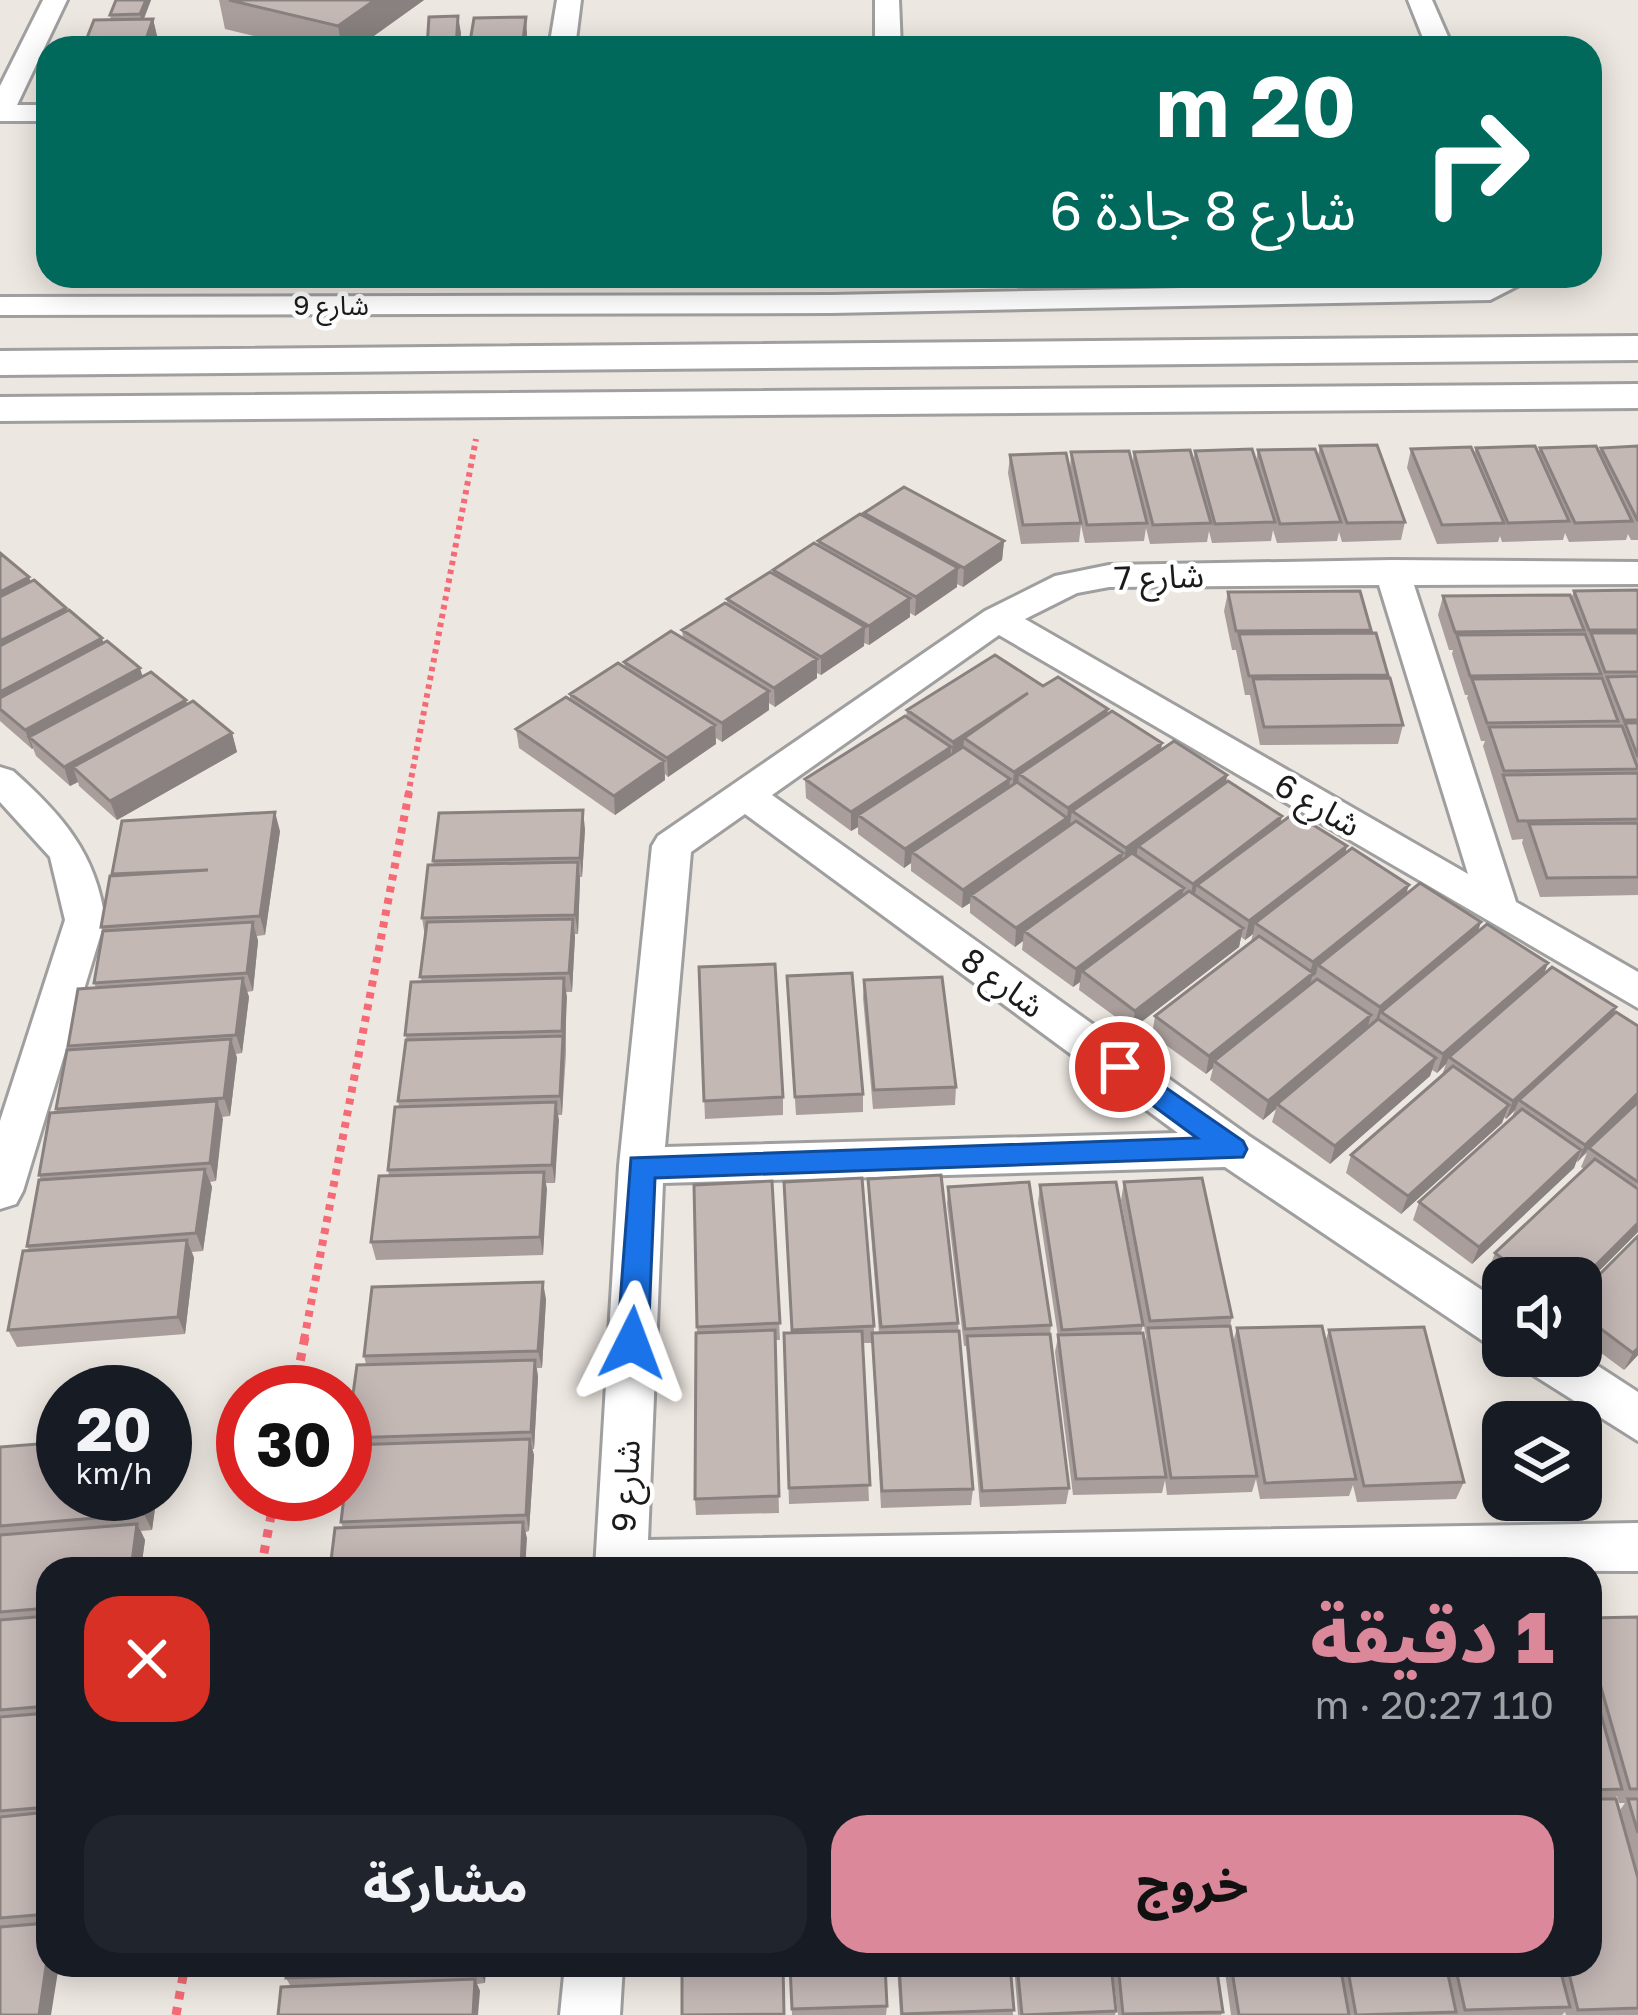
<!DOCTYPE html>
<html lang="ar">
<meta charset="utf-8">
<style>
:root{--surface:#171b24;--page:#20242c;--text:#f1f3f6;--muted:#9ea1a6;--accent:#db889a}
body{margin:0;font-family:"Golos Text","Noto Sans Arabic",sans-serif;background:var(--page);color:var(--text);direction:rtl;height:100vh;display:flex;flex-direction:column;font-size:45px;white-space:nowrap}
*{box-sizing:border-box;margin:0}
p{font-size:39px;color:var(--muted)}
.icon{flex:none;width:66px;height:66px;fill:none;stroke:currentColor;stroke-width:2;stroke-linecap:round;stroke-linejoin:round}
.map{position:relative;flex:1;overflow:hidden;direction:ltr}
.details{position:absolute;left:36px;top:1557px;width:1566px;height:420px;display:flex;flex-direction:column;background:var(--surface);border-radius:36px;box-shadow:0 6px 30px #0003;direction:rtl}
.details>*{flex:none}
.hud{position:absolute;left:36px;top:36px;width:1566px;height:252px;border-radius:36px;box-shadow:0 6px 30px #0003;direction:rtl;background:#00695c;color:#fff;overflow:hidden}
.tools{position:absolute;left:1482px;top:1257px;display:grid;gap:24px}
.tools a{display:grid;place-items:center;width:120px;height:120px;border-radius:24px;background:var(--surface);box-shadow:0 6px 30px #0003;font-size:60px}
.speed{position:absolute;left:36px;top:1365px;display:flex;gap:24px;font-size:60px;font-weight:700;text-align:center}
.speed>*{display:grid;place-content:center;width:156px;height:156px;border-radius:50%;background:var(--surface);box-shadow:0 6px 30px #0003;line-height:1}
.speed small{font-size:30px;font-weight:400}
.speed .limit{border:18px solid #d22;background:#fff;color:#111}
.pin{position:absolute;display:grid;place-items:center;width:102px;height:102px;color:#fff;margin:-51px;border:6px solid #fff;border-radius:50%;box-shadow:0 3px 12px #0007}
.me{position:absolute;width:132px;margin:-66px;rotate:3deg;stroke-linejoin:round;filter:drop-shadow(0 0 9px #0008)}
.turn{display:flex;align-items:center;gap:42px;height:252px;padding:0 48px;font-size:54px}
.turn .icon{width:156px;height:156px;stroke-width:2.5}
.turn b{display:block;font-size:84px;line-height:102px}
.round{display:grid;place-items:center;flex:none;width:126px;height:126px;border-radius:36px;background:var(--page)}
.head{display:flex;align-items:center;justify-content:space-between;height:204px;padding:0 48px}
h1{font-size:72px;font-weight:800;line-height:90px;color:var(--accent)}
.button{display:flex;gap:24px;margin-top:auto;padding:24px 48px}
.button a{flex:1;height:138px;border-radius:36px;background:var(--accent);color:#111;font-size:48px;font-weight:800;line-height:138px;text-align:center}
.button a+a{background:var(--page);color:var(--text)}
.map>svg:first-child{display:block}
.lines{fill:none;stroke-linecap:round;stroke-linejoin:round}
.minor-casing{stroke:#9f9f9f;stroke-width:6}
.tertiary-casing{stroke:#9f9f9f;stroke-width:6}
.path-far2{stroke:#f56a75;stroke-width:6;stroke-dasharray:4.5 4.5;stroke-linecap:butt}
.path-far1{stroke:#f56a75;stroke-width:8;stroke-dasharray:6 6;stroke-linecap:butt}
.path{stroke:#f56a75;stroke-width:9;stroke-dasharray:8 8;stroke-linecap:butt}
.minor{fill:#fff;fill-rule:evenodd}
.tertiary{fill:#fff;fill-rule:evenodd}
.wall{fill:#a99e9c;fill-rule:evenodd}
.shaded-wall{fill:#89817f}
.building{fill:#c4b8b5;stroke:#89817f;stroke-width:3}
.route{fill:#1a73e8;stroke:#114b97;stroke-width:3}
.labels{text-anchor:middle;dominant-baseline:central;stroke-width:9;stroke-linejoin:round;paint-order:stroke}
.far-street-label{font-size:27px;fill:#1b1b1b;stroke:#fff}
.street-label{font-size:33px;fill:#1b1b1b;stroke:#fff}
</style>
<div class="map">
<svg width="1638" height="2015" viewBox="0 0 1638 2015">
<rect width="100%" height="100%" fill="#ede7e1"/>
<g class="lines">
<g class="minor-casing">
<path id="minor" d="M43,0H67L17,105H48V121H0V86Z
M557,0H581L575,48H549Z
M875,0H899L901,48H875Z
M1408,0H1432L1453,48H1427Z
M1498,276H1537L1490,300L831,313L0,315V297L831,295L1485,282Z
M1392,560L1638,562V584L1414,585L1516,902L1638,972V1008L999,635L772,795L1249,1136L1503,1304V1349L1486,1343L1225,1167L663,1183L648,1540L1638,1523V1571L595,1569L619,1166L652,846L658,836L985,611L1055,576L1109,565ZM1379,585L1468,874L1025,619L1077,593L1109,587ZM745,814L1178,1133L665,1147L691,852Z
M0,767L13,771C62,815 96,853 105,920L23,1191L16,1204L0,1209V1121L65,920L50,857L0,802Z
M1581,1355L1638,1392V1441L1527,1371L1520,1356Z
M565,1965H623L620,2015H560Z"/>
</g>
<g class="tertiary-casing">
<path id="tertiary" d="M1638,336V360L0,375V351Z
M1638,384V408L0,421V397Z"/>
</g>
<path class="path-far2" d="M408,795L476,439"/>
<path class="path-far1" d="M304,1340L409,792"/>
<path class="path" d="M294,1392L305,1337
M261,1569L275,1494
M176,2015L185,1965"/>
<use href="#minor" class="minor"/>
<use href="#tertiary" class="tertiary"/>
</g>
<path class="wall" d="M116,0H151L144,19H153L157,36L153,48H83L111,20L110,15Z
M219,0H424L357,48H304L225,29Z
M1320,446L1405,522L1401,540L1342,542L1339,532L1337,541L1277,543L1273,530L1271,541L1212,543L1209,531L1207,542L1150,544L1146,528L1144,541L1085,543L1081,525L1079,542L1021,544L1008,473L1010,455L1070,469L1071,452L1132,465L1134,452L1193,462L1195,451L1256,461L1258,450L1318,456Z
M1638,446V540H1631L1628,534L1626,540L1569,542L1565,533L1563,540L1502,542L1500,536L1498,542L1437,544L1407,468L1411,449L1474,454L1476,448L1538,454L1540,448L1599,454L1601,448Z
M864,513L1004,541L1002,560L963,587L957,584V587L915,616L910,613V617L869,645L864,643V646L821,675L817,673V678L775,707L769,703V710L722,742L716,738V744L668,777L665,774V780L615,815L519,748L516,729L570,699V694L625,667L624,662L683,638L682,630L727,604V599L773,574V570L818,545V541L864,516Z
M0,553L31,582L143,676L232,733L237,752L117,820L79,786L78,782L70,786L36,756L33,748L32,749L0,721Z
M1638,590V895L1540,897L1522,843L1523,839L1512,840L1483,746L1485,741H1481L1467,698L1468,695H1465L1452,654L1453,650H1449L1438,615L1443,596L1571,599L1574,591Z
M1228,592L1371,630V633L1388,675L1387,678L1403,725L1398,744L1260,745L1250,695H1245L1236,650H1232L1224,611Z
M1043,686L1107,714L1162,743L1161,749L1227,775L1226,783L1281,822L1347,846L1345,854L1406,895L1478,931L1548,963L1544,973L1616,1007L1612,1016L1638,1026V1232L1581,1289V1278H1503V1282L1488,1271L1495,1253L1584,1169L1581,1167L1587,1153L1576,1162L1574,1168L1472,1264L1413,1220L1419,1202L1512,1117L1515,1110L1506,1119L1504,1117L1502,1123L1401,1214L1346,1173L1351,1155L1442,1075L1446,1064L1437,1073L1432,1070L1430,1076L1330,1164L1272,1122L1276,1109L1263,1120L1210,1080L1213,1068L1206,1074L1152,1035L1155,1016L1251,941L1253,934L1245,940L1241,937L1239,947L1132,1029L1079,990L1080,982L1073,987L1022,950L1023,941L1015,947L970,913V903L962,908L911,871V863L904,868L858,834V827L851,831L806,798L805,779L906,716L907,710Z
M585,829L582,877H580L578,934H575L572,992H566V1054L562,1115H558L555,1183H546L543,1255L376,1260L371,1242L389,1176L388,1170L399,1106L398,1101L407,1040L405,1035L421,982L425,937L422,918L434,865L433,861Z
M280,831L265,935L257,936L258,941L253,991L247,992L249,997L242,1053L236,1054L237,1058L230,1116L222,1117L216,1181L210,1182L212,1187L203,1251L192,1252L194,1258L185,1334L17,1347L8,1330L29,1251L27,1246L41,1180L39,1175L57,1112L56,1109L69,1050L68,1046L96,988L94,983L103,932L101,927L112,874Z
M699,967L783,1097V1115L705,1119Z
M787,976L863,1094V1112L796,1115Z
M864,980L956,1087L955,1105L873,1109L863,998Z
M868,1179L958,1323L973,1489L971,1505L881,1508L872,1343H862L869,1501L789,1504L784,1333H792L784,1182L874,1326V1333H879L868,1197Z
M772,1181L780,1340H775L779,1513L696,1515L695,1499L697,1333L694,1185Z
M1124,1182L1232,1317L1230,1326L1233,1342L1237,1328L1325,1342L1329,1330L1464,1482L1456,1499L1357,1502L1353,1485L1349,1496L1260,1499L1256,1479L1252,1492L1167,1495L1165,1480L1162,1493L1073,1495L1055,1352L1058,1337L1038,1203L1040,1185L1143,1325L1141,1333L1145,1342L1146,1337L1121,1200Z
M948,1187L1051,1325L1050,1334L1069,1488L1066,1504L980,1507L966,1346H964L947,1204Z
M1581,1293L1638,1355L1624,1370L1581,1338Z
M546,1299L542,1368H537L538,1377L534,1449H532L534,1455L529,1531L526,1532L525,1569H330L343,1528L341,1522L350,1447L347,1438L366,1364L364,1356Z
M0,1447L63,1494H157L152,1530L141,1531L145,1540L141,1569H48V1965L0,2015Z
M1638,1617V2015H1566L1565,2012L1562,2015H1231L1224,1965H1590V1618ZM1617,1796L1619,1803H1625L1620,1810L1615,1799Z
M486,1965L485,1983L477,1984L480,1991L291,1987L286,1978Z
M790,1965L887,2006L886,2015H792Z
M897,1965H1010L1013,2015H900Z
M1014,1965H1111L1116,2011L1115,2015H1018Z
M1112,1965H1216L1223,2012L1221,2015H1118Z"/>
<path class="shaded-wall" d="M146,0H151L142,23L140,14Z
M375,0H424L357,48H342L338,26Z
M458,16L461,33L460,48H456Z
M526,17L527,34L526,48H522Z
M153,19L157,36L153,48H143Z
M1004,541L1002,560L963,587L964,568Z
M958,568L957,587L915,616L916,597Z
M29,577L36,596L0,614V592Z
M910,598V617L869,645V626Z
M66,608L72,626L0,664V641Z
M865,627L864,646L821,675V657Z
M102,638L108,657L0,709V692Z
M817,659V678L775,707L774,688Z
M140,668L146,687L29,737L33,748L32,749L25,730Z
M769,691V710L722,742V723Z
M1028,693L964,738L963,753L951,761L953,742Z
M186,700L192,719L73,767L78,782L70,786L64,767Z
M1108,709L1105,728L1019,774L1018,787L1012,791L1014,772Z
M715,725L716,744L668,777L667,758Z
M232,733L237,752L117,820L110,801Z
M1162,743L1159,762L1072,811L1070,824L1066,826L1065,836L971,895L970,903L962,908L963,890L1067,818L1068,808Z
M951,747L950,766L858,815V827L851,831V812Z
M664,761L665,780L615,815L614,796Z
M1227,775L1224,794L1138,846L1136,858L1123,867L1126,848Z
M1010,779L1008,798L912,852L911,863L904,868L905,849Z
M583,810L585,829L582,877L580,858Z
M275,812L280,831L265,935L260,916Z
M1282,816L1278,835L1197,885L1194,898L1189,902L1193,884Z
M1347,846L1342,865L1255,923L1253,934L1245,940L1249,921Z
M1123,853L1120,871L1024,931L1023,941L1015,947L1016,928Z
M578,862L580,880L578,934L575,915Z
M1409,885L1403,904L1318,965L1316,974L1312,977L1308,992L1214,1061L1213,1068L1206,1074L1209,1056L1309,976L1313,962Z
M1184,888L1180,907L1082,971L1080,982L1073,987L1076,969Z
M573,919L575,937L572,992L569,973Z
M253,922L258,941L253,991L247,973Z
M1481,922L1475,941L1381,1012L1378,1023L1374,1026L1380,1007Z
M1243,928L1239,947L1132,1029L1135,1011Z
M1548,963L1541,982L1449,1057L1446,1064L1437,1073L1443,1054Z
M243,978L249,997L242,1053L236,1035Z
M564,978L567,997L562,1115L560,1096Z
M1616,1007L1608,1026L1519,1100L1515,1110L1506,1119L1513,1101Z
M1371,1015L1366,1033L1277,1104L1276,1109L1263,1120L1268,1101Z
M231,1039L237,1058L230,1116L224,1098Z
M1436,1058L1430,1076L1330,1164L1335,1146Z
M1638,1093V1104L1589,1148L1577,1163L1585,1145Z
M217,1101L223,1119L216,1181L210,1163Z
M556,1102L559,1120L555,1183L552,1165Z
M1509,1105L1502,1123L1401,1214L1408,1196Z
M1581,1150L1574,1168L1472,1264L1479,1247Z
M205,1169L212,1187L203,1251L196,1233Z
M544,1172L547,1189L543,1255L540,1237Z
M1638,1223V1232L1581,1289V1280Z
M187,1240L194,1258L185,1334L178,1317Z
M543,1282L546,1299L542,1368L538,1351Z
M1638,1348V1355L1624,1370L1633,1353Z
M535,1360L538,1377L534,1449L531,1432Z
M530,1439L534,1455L529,1531L526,1515Z
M147,1494H157L152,1530L144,1514Z
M523,1522L527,1538L525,1569H521Z
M137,1524L145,1540L141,1569H131Z
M48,1953V1965H59L51,2015H39Z
M481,1965H486L485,1983L480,1971Z
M475,1979L480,1991L478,2015H473Z"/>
<path class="building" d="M116,0H146L140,14L110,15Z
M229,0H375L338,26Z
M458,16L456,48H427L429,17Z
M526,17L522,48H469L474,18Z
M153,19L143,48H83L94,20Z
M1377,445L1405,522L1347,523L1320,446Z
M1535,446L1569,521L1508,523L1476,448Z
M1596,446L1632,521L1575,523L1540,448Z
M1638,446V521L1601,448Z
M1471,447L1504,523L1442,525L1411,449Z
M1252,449L1275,522L1215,524L1195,451Z
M1315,449L1341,522L1280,524L1258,450Z
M1190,450L1211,523L1153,525L1134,452Z
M1129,451L1147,523L1087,525L1071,452Z
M1066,453L1081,523L1023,525L1010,455Z
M904,487L1004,541L964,568L864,513Z
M860,514L958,568L916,597L818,541Z
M814,543L910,598L869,626L773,570Z
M0,553L29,577L0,592Z
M770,572L865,627L821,657L727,599Z
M34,580L66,608L0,641V597Z
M1638,590V630H1589L1574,591Z
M1360,591L1371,630L1236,631L1228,592Z
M1570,595L1584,630L1455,632L1443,596Z
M725,603L817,659L774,688L682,630Z
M69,610L102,638L0,692V646Z
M671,631L769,691L722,723L624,662Z
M1376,633L1388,675L1249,676L1239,634Z
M1591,633H1638V672H1605Z
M1585,634L1601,674L1470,676L1457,635Z
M107,641L140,668L25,730L0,709V698Z
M995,655L1043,686L1058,677L1108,709L1014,772L964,738L1028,693L953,742L907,710Z
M618,663L715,725L667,758L570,694Z
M151,672L186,700L64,767L29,737Z
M1638,676V720H1624L1607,677Z
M1390,678L1403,725L1264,727L1253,679Z
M1602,678L1618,721L1487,723L1472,679Z
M566,697L664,761L614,796L516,729Z
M193,701L232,733L110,801L73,767Z
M1112,711L1162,743L1068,808L1019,774Z
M905,716L951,747L851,812L805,779Z
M1625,723H1638V757Z
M1622,726L1638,769L1504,771L1489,727Z
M1174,741L1227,775L1126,848L1072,811Z
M963,747L1010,779L905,849L858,815Z
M1638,773V819L1518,821L1503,775Z
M1228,781L1282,816L1193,884L1138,846Z
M1017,782L1067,818L963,890L912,852Z
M583,810L580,858L433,861L439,813Z
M275,812L260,916L101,927L110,876L208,870L112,874L122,821Z
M1294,813L1347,846L1249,921L1197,885Z
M1076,821L1123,853L1016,928L971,895Z
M1638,823V877L1547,878L1529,824Z
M1352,848L1409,885L1313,962L1255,923Z
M1132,853L1184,888L1076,969L1024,931Z
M578,862L575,915L422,918L428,865Z
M1420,883L1481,922L1380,1007L1318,965Z
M1189,891L1243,928L1135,1011L1082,971Z
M573,919L569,973L420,977L427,922Z
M253,922L247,973L94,983L103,931Z
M1487,924L1548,963L1443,1054L1381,1012Z
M1259,936L1313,973L1209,1056L1155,1016Z
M775,964L783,1097L704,1101L699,967Z
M1552,967L1616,1007L1513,1101L1449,1057Z
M852,973L863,1094L795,1097L787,976Z
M942,977L956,1087L874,1090L864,980Z
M243,978L236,1035L68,1046L78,989Z
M564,978L562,1031L405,1035L411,982Z
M1317,979L1371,1015L1268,1101L1214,1061Z
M1616,1012L1638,1026V1093L1585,1145L1519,1100Z
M1378,1019L1436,1058L1335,1146L1277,1104Z
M563,1036L560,1096L398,1101L406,1040Z
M231,1039L224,1098L56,1109L67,1050Z
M1453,1066L1509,1105L1408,1196L1351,1155Z
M217,1101L210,1163L39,1175L50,1113Z
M556,1102L552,1165L388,1170L395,1107Z
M1638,1102V1182L1589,1148Z
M1522,1109L1581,1150L1479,1247L1419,1202Z
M1595,1159L1638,1189V1223L1581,1280V1278H1528L1495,1253Z
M205,1169L196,1233L27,1246L39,1180Z
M544,1172L540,1237L371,1242L379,1176Z
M941,1175L958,1323L881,1327L868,1179Z
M862,1178L874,1326L792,1330L784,1182Z
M1202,1178L1232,1317L1150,1321L1124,1182Z
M772,1181L780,1323L697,1327L694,1185Z
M1029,1182L1051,1325L965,1329L948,1187Z
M1116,1182L1143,1325L1062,1330L1040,1185Z
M1638,1236V1348L1633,1353L1581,1314V1293Z
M187,1240L178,1317L8,1330L23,1251Z
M543,1282L538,1351L364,1356L372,1287Z
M1230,1326L1257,1476L1171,1478L1148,1328Z
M1322,1326L1356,1479L1265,1483L1237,1328Z
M1424,1327L1464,1482L1364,1486L1329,1330Z
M775,1330L779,1496L695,1499L696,1333Z
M862,1331L870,1485L789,1488L784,1333Z
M959,1331L973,1489L882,1491L872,1333Z
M1143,1333L1166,1477L1076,1479L1058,1335Z
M1050,1334L1069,1488L982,1491L967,1336Z
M535,1360L531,1432L347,1438L357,1365Z
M530,1439L526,1515L341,1522L350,1445Z
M63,1442V1494H147L144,1514L0,1526V1447Z
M523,1522L521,1569H330L335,1528Z
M137,1524L131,1569H48V1608L0,1612V1535Z
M48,1616V1706L0,1710V1620Z
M1638,1617V1789H1630L1590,1649V1618Z
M1590,1676L1622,1789L1590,1790Z
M48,1713V1807L0,1811V1717Z
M1590,1799H1616L1638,1878V2008L1578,2010L1567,1965H1590Z
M1628,1799H1638V1833Z
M48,1812V1914L0,1918V1817Z
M48,1923V1953L39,2015H0V1927Z
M288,1965H481L480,1971L286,1978Z
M682,1965H783L784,2014L682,2015Z
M790,1965H885L887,2006L792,2009Z
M899,1965H1010L1014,2010L902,2014Z
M1017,1965H1111L1116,2011L1022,2015Z
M1118,1965H1216L1223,2012L1123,2014Z
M1231,1965H1340L1349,2015H1239Z
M1347,1965H1446L1456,2012L1356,2015Z
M1455,1965H1559L1570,2007L1465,2010Z
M475,1979L473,2015H278L281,1987Z"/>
<path class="route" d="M1120,1056L1243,1141L1247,1149L1243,1157L655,1178L648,1343L632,1356L621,1352L617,1343L631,1158L1197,1138L1110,1074L1106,1067Z"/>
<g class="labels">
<g class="far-street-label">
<text x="331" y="305">شارع 9</text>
</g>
<g class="street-label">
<text transform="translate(1159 576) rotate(-2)">شارع 7</text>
<text transform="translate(1318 804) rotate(30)">شارع 6</text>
<text transform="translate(1003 982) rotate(36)">شارع 8</text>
<text transform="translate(625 1486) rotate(-87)">شارع 9</text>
</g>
</g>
</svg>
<div class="tools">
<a><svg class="icon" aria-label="sound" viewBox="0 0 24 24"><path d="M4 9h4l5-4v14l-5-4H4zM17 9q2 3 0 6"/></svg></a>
<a><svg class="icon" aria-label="layers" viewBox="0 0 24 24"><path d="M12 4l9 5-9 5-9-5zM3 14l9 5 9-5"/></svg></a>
</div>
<div class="speed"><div>20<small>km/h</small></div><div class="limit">30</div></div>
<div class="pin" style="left:1120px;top:1067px;background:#d93025"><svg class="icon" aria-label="arrive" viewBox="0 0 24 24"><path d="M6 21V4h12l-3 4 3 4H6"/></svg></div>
<svg class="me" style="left:632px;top:1343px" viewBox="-20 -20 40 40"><path d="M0-17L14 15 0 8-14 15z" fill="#1a73e8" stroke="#fff" stroke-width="4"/></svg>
<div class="hud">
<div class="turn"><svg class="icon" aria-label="right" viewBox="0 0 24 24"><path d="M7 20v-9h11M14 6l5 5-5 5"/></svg><div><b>20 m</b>شارع 8 جادة 6</div></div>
</div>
<section class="details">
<div class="head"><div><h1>1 دقيقة</h1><p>110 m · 20:27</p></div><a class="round" style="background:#d93025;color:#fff"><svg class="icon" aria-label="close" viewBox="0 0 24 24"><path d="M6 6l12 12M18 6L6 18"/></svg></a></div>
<div class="button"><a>خروج</a><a>مشاركة</a></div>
</section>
</div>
